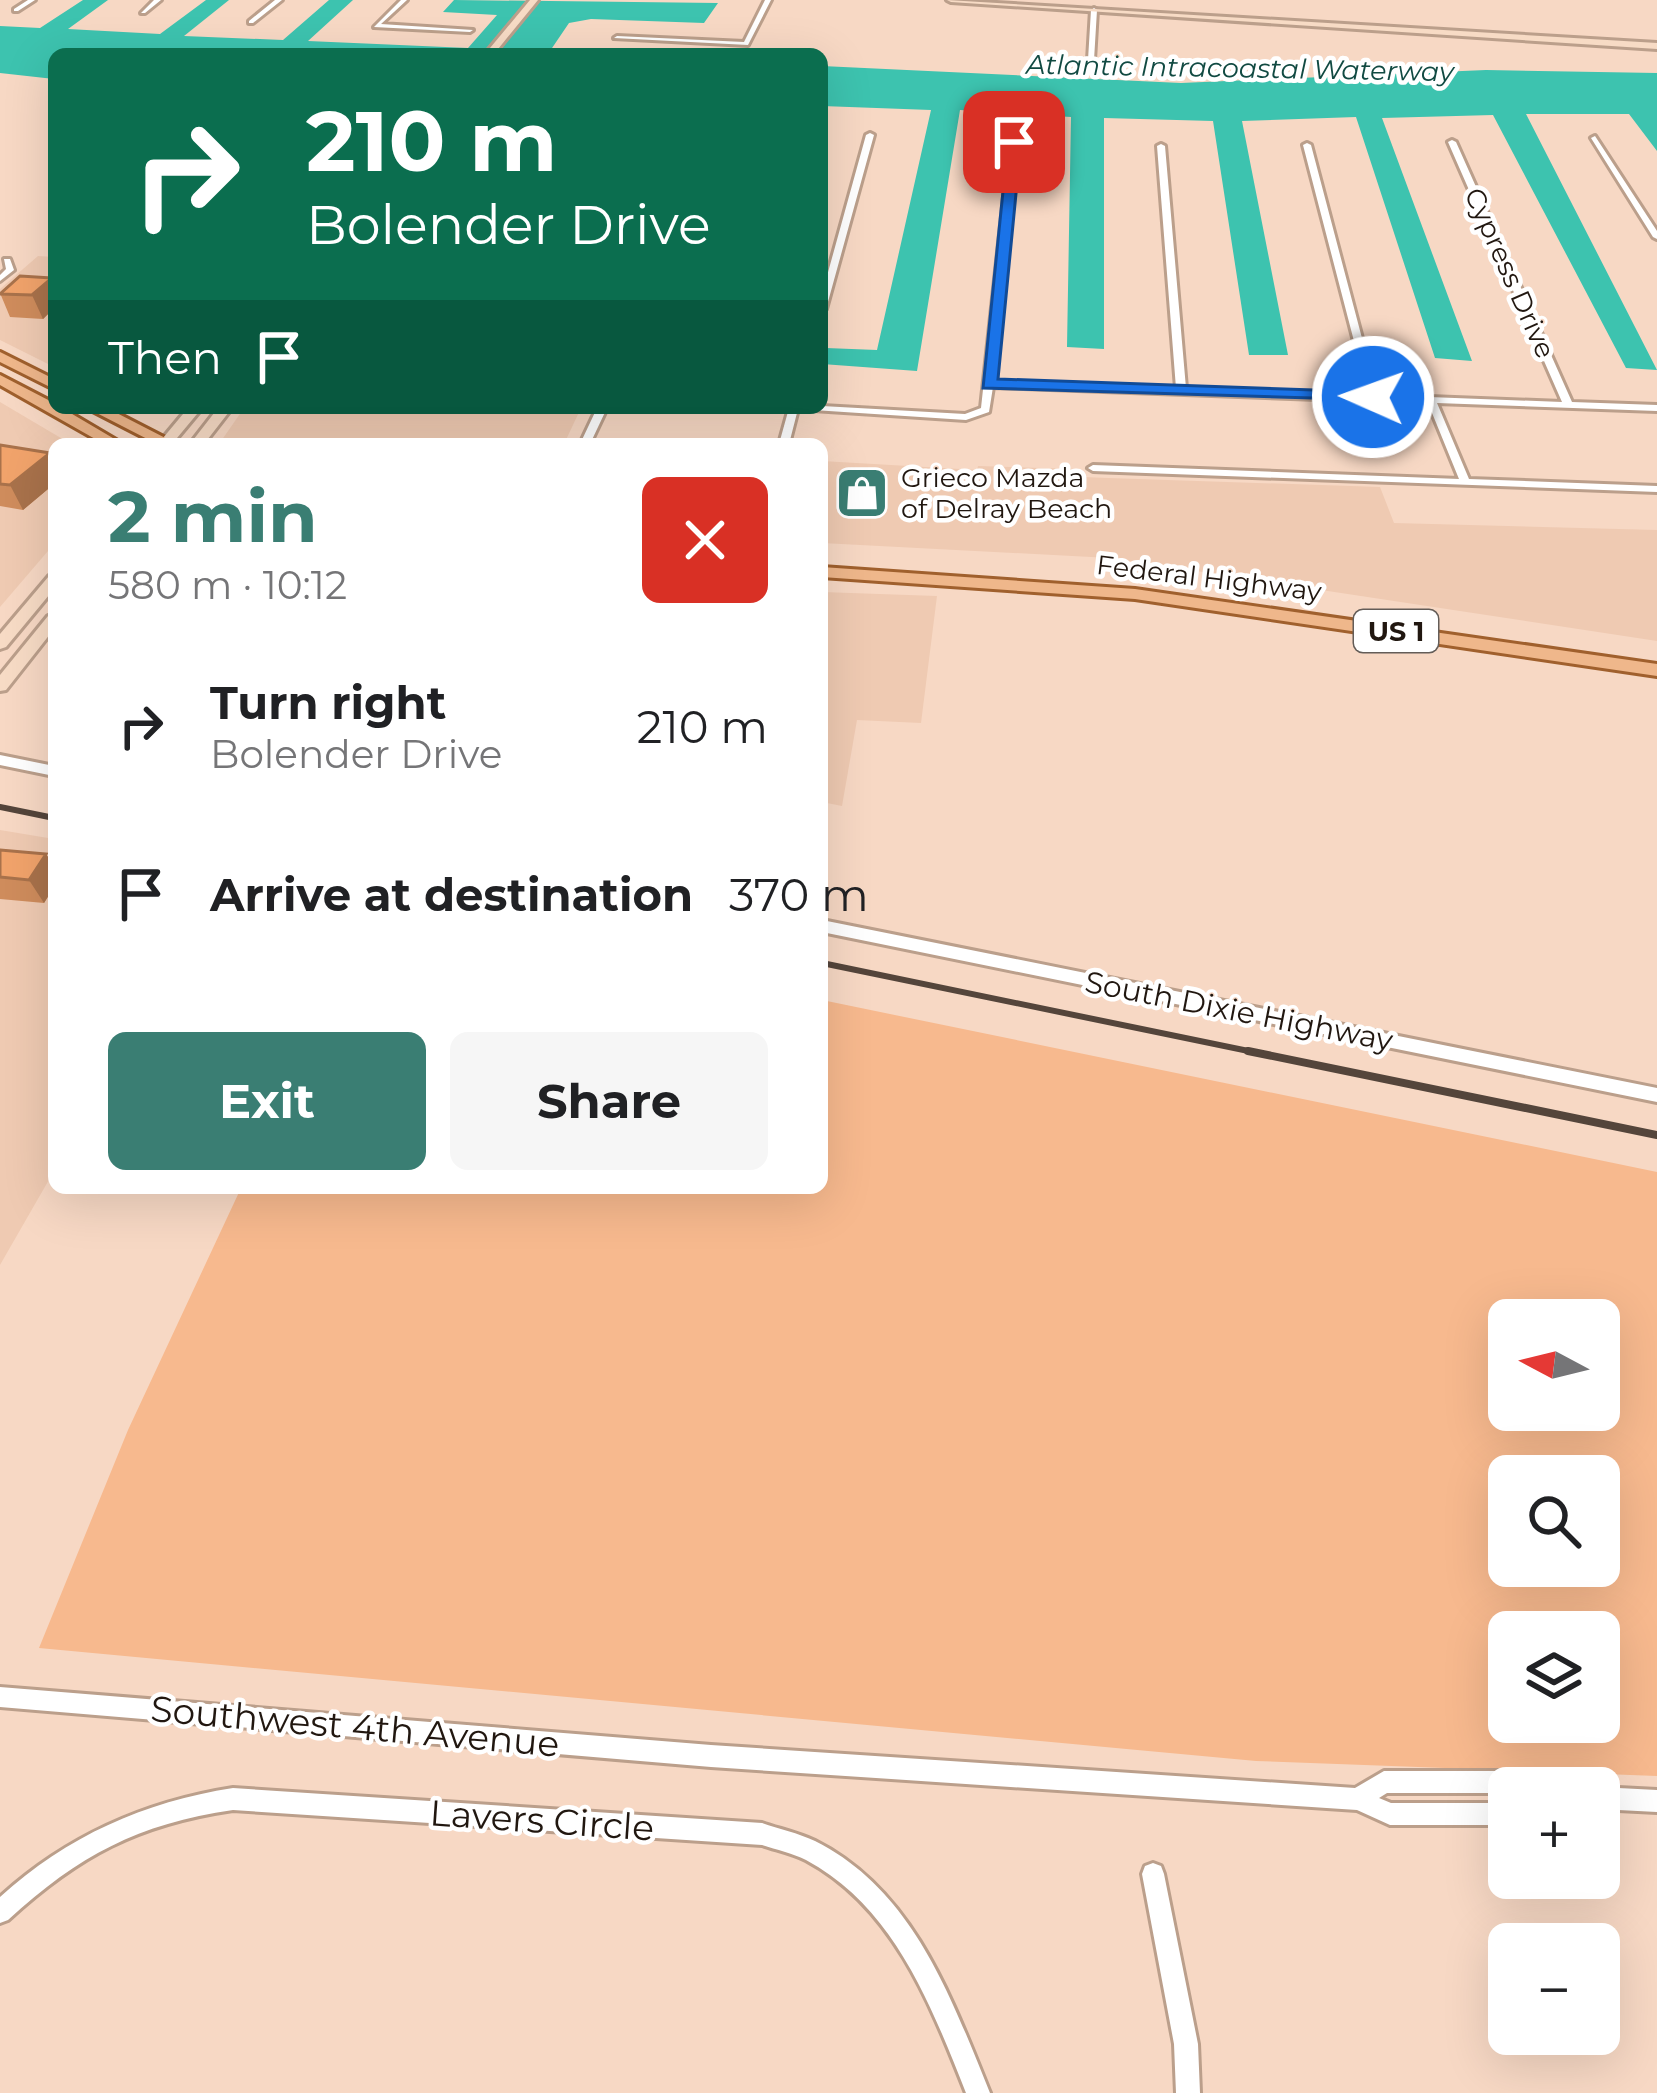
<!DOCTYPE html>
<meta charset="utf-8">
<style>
:root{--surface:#fff;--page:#f6f6f6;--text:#202124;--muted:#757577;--accent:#3a7e73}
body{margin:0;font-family:Montserrat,sans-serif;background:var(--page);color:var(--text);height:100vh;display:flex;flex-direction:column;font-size:45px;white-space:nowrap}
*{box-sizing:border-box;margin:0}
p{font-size:39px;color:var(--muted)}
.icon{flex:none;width:66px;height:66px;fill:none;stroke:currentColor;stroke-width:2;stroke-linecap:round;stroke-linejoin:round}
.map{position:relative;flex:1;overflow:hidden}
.sheet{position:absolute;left:48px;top:438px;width:780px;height:756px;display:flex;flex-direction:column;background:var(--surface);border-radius:18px;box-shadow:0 12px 48px #0002}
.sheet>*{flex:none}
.guide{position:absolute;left:48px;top:48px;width:780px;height:366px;border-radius:18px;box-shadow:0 12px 48px #0002;background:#0b6e4f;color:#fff;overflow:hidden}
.needle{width:78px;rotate:277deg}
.buttons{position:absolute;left:1488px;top:1299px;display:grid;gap:24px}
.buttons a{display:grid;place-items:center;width:132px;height:132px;border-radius:18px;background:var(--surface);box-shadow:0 12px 48px #0002;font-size:60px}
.pin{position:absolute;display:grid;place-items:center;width:102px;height:102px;color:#fff;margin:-51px;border-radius:24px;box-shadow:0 6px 18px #0006}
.me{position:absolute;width:132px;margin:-66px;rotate:272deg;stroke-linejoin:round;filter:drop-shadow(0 0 9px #0008)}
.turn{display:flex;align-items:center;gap:42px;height:252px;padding:0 60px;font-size:54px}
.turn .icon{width:156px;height:156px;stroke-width:2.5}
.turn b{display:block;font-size:84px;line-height:102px}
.then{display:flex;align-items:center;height:114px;padding:0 60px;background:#0003;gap:24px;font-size:45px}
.round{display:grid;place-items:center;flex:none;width:126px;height:126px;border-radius:18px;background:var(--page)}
.overview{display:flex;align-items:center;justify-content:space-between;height:204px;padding:0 60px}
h1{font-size:72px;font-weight:700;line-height:90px;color:var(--accent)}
.action{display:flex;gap:24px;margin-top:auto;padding:24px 60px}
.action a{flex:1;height:138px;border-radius:18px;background:var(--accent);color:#fff;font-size:48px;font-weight:700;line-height:138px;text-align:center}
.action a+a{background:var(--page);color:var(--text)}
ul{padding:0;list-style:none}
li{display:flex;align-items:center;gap:36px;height:168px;padding:0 60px}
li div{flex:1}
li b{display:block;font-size:45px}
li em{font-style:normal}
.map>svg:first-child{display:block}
.built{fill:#efcab2}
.green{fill:#f7b98e;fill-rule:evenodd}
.water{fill:#3dc3af}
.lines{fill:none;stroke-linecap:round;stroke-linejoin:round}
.minor-casing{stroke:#bb9f8b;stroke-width:6}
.tertiary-casing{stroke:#bb9f8b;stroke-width:6}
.secondary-casing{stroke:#bb9f8b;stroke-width:6}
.primary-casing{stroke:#a0602d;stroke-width:6}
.minor{fill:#fff;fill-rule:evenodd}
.tertiary{fill:#fff;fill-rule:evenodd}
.secondary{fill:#f7dbc5;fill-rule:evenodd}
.primary{fill:#efb78b;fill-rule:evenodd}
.rail-far1{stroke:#54453b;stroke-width:6}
.rail{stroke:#54453b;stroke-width:8}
.wall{fill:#cf8c5c}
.shaded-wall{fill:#a9724b}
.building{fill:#f1a36b;stroke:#a9724b;stroke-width:3}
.route{fill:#1a73e8;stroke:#114b97;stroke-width:3}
.labels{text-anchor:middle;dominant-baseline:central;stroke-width:9;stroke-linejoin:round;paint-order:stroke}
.far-water-label{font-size:27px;font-style:italic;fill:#114a42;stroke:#fff}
.far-street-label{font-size:27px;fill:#211710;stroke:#fff}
.far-poi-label{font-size:27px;fill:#211710;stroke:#fff;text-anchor:start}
.shield{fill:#fff;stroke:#645d58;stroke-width:3}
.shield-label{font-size:27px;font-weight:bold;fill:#211710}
.street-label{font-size:30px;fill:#211710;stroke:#fff}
.near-street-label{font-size:36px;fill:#211710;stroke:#fff}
</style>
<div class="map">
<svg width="1657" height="2093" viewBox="0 0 1657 2093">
<rect width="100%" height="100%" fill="#f7d8c4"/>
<path class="built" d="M38,256L54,257V367L0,340V289Z
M0,402L71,444H54V544L0,607Z
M244,408H581L564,444H219Z
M822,461L977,470L978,466L1076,469L1083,477L1108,478L1380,487L1394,523L1657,530V641L1110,558L822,543Z
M822,592L937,596L921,723L857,720L842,806L822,802Z
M0,830L54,839V1171L0,1265Z"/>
<path class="green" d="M822,1000L1657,1172V1776L1256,1761L39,1648L128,1430L241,1188H822ZM1509,1320H1599V1410H1509ZM1509,1476H1599V1566H1509ZM1509,1632H1599V1722H1509Z"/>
<path class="water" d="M83,0H108L68,29L160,34L206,0H229L184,36L283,40L329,0H353L308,41L468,48L497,15L443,12L454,0L718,3L704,23L591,19L569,23L550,51L574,54H54V79L0,73V26L40,28Z
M822,66L1181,83L1486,70L1657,73V151L1629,114H1526L1657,370L1626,368L1493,115L1382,118L1472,361L1435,358L1356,117L1242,121L1288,355H1249L1213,121L1104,118V349L1067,347L1071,117L960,110L917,371L822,364L826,348L877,350L931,110L822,106Z"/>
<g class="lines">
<g class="minor-casing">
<path id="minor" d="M28,0H35L18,11H14V9Z
M154,0H161L145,13H141Z
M275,0H282L253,23H249V21Z
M401,0H407L381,24L473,30L470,32L374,27Z
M765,0H771L748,45L614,38L617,36L744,42Z
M1094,8L1097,10L1094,60L1091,62L1088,60L1091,10Z
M870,133L874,135L826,309L822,312V294L866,135Z
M1595,136L1657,231V239L1653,237L1591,138Z
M1014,140L1018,142L994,381L1176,388L1157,146L1161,144L1165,146L1186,388L1368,395L1303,145L1307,143L1311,145L1377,395L1562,402L1448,142L1452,140L1456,142L1572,402L1657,405V411L1437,403L1469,479L1657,486V492L1093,471L1088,468L1093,465L1459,479L1428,403L993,387L989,412L966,420L798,409L789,444H779L789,408L822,406L965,414L981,408L1010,142Z
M4,259H10L14,270L0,281V275L6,269Z
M597,408H607L590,444H580Z
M0,1687L711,1745L1355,1788L1384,1771H1526L1546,1780L1549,1788H1509V1793H1387L1379,1798L1391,1803H1509V1825H1390L1357,1810L711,1767L0,1707Z
M1599,1787L1657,1790V1812L1599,1809V1788H1597Z
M233,1788L762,1823C779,1829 798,1833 815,1841C913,1890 951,1997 990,2093H966C931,2005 894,1907 806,1860C792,1853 777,1850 762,1845L233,1810C138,1824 79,1855 8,1920L0,1923V1897C67,1836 144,1802 233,1788Z
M1153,1863L1161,1866L1164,1874L1198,2044L1200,2093H1176L1174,2044L1142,1874L1145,1866Z"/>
</g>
<g class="tertiary-casing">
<path id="tertiary" d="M0,755L54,766V776L0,765Z
M822,920L1657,1088V1102L822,932Z"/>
</g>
<g class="secondary-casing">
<path id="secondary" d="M530,0H538L494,54H485Z
M947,0L1657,43V49L951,2Z
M188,408H202L172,444H158Z
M218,408H232L204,444H190Z
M54,574V589L6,647L0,649V634L49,576Z
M54,614V629L6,690L0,691V675L48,616Z"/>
</g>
<g class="primary-casing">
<path id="primary" d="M0,352L54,379V389L0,362Z
M0,375L54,403V408H62L123,444H104L0,385Z
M87,408H107L177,444H157Z
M822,567L1135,589L1657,664V676L1135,599L822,577Z"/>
</g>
<use href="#minor" class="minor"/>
<use href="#tertiary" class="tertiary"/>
<use href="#secondary" class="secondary"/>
<use href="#primary" class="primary"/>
<path class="rail-far1" d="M0,807L54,818
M822,963L1263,1054"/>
<path class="rail" d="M1248,1051L1657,1135"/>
</g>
<path class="wall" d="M52,278L54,283V308L43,319L10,317L0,293Z
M0,445L50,453L54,461V484L23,510L0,506Z
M0,850L46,854L54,866V887L44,903L0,899Z"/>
<path class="shaded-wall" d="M52,278L54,283V308L43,319L32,295Z
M50,453L54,461V484L23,510L10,485Z
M46,854L54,866V887L44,903L29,880Z"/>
<path class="building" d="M20,276L52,278L32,295L0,294Z
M0,445L50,453L10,485L0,484Z
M0,850L46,854L29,880L0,877Z"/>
<path class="route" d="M1014,138L1021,142L998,379L1373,392L1379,393V400L983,388L1008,142Z"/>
<defs>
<g id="shop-square" transform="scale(2.7)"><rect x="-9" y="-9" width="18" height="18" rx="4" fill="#3a7e73" stroke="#fff"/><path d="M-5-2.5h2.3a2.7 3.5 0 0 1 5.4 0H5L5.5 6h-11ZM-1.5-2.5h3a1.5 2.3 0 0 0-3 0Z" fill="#fff"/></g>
</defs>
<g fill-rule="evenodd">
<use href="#shop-square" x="862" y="493"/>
</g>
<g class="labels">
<g class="far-water-label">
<text transform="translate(1240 68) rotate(1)">Atlantic Intracoastal Waterway</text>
</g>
<g class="far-street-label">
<text transform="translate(1510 273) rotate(66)">Cypress Drive</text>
<text transform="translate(1209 578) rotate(7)">Federal Highway</text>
</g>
<g class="far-poi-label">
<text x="901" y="477">Grieco Mazda<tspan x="901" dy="31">of Delray Beach</tspan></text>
</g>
<rect class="shield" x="1354" y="610" width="84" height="42" rx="9"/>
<g class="shield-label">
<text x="1396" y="631">US 1</text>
</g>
<g class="street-label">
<text transform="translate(1239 1011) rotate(11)">South Dixie Highway</text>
</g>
<g class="near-street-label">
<text transform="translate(355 1726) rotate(5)">Southwest 4th Avenue</text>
<text transform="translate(542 1820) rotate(4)">Lavers Circle</text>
</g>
</g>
</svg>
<div class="buttons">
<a><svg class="needle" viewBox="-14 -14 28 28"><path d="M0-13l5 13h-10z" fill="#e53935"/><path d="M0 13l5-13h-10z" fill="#757577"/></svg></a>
<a><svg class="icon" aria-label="search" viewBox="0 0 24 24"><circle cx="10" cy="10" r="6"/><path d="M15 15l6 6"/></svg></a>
<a><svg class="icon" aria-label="layers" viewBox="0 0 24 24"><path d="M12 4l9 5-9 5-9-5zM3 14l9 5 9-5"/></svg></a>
<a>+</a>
<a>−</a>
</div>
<div class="pin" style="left:1014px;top:142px;background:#d93025"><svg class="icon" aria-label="arrive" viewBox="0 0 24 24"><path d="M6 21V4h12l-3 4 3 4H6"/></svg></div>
<svg class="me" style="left:1373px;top:397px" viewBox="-20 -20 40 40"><circle r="17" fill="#1a73e8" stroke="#fff" stroke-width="3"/><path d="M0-11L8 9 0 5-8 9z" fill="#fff"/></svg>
<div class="guide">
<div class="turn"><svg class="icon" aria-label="right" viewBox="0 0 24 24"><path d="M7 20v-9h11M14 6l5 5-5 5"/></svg><div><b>210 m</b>Bolender Drive</div></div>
<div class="then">Then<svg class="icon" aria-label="arrive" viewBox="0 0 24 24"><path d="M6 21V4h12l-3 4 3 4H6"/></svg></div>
</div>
<section class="sheet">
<div class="overview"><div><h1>2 min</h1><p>580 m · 10:12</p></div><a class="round" style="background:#d93025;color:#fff"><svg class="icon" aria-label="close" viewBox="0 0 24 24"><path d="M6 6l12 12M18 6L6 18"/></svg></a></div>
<ul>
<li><svg class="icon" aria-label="right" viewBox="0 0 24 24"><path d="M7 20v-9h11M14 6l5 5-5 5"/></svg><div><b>Turn right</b><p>Bolender Drive</p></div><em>210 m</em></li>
<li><svg class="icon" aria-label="arrive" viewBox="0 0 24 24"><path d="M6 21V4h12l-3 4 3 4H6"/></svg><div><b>Arrive at destination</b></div><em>370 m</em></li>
</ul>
<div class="action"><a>Exit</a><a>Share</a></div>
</section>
</div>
